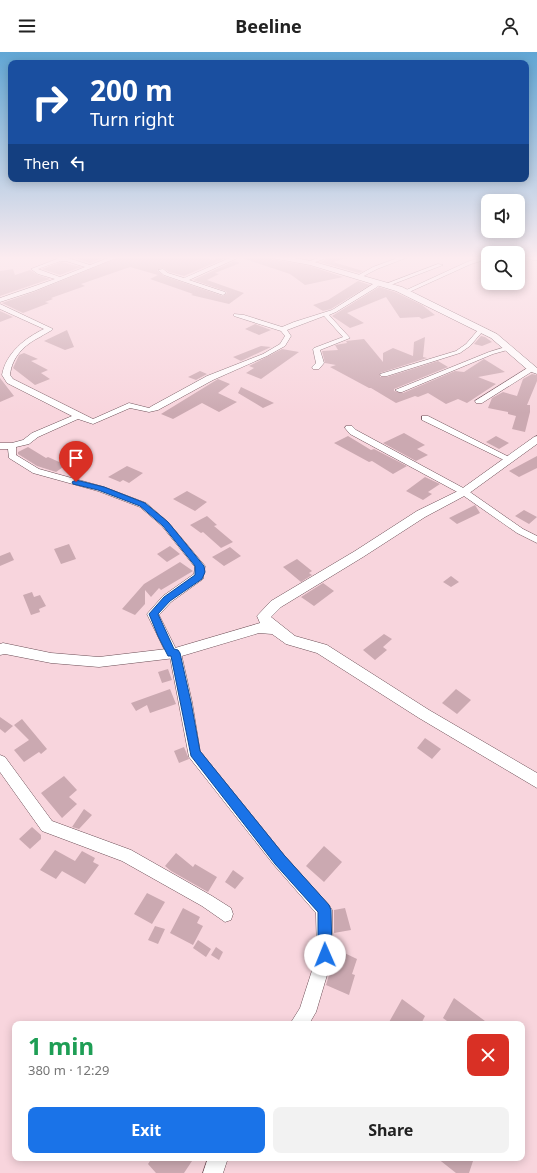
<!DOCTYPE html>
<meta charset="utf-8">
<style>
:root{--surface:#fff;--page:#f2f2f2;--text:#222;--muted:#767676;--accent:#1a73e8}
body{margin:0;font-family:"Noto Sans",sans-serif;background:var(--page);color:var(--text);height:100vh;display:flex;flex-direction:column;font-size:15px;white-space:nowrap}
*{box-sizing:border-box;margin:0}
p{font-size:13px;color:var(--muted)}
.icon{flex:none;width:22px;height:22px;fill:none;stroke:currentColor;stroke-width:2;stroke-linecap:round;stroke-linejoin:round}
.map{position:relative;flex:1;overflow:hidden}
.side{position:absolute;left:12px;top:969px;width:513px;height:140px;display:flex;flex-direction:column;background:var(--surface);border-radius:8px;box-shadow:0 2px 10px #0003}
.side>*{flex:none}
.top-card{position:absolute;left:8px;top:8px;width:521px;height:122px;border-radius:8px;box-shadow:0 2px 10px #0003;background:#1a4fa0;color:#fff;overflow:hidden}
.tools{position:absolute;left:481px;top:142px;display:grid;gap:8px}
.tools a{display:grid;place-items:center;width:44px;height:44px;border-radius:8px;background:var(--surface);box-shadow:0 2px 10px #0003;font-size:20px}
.pin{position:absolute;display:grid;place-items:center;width:34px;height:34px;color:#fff;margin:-41px -17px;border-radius:50% 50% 50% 0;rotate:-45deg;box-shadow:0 0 4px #0007}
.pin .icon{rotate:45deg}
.me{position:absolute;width:44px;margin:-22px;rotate:359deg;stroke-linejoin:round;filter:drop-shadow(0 0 3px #0008)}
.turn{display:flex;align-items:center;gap:14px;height:84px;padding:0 16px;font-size:18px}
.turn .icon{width:52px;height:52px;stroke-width:2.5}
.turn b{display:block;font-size:28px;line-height:34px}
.then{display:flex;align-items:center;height:38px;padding:0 16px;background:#0003;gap:8px;font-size:15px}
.round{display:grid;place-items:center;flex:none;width:42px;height:42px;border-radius:8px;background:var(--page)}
.summary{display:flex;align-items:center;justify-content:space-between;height:68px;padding:0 16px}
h1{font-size:24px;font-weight:700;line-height:30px;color:#1e9e55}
.action{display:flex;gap:8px;margin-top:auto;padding:8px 16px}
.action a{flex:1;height:46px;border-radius:8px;background:var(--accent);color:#fff;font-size:16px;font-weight:700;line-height:46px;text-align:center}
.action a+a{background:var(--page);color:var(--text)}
header{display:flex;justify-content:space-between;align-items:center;height:52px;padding:0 16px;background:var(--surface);font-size:18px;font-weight:700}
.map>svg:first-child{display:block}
.building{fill:#cba9b1}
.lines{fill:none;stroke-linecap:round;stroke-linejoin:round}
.minor-casing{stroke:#6c4e56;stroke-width:1}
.tertiary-casing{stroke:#6c4e56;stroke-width:1}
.minor{fill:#fff;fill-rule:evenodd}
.tertiary{fill:#fff;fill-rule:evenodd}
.route{fill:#1a73e8;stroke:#114b97}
</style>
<header><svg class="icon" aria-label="menu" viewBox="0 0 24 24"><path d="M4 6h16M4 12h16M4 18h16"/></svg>Beeline<svg class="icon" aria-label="person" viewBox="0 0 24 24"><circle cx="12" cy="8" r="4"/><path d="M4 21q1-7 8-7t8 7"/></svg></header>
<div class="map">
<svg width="537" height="1121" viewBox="0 0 537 1121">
<rect width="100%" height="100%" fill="#f8d5dd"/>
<path class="building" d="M69,204H109L90,211Z
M122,204H199L214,208L222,204L226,206L184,224L169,220L163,216L157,218L164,224L223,244L227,241L225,239L193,228L234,209L240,211L215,221L219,222L207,228L244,241L229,252L191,243L193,242L150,227L158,223L130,215L81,232L85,234L51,246L53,247L45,250L49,251L23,261L2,251L34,240Z
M243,204H268L272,207L310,214L343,225L305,233L290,222L242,206Z
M333,204H346L347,206L333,210L363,219L359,221L320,210Z
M61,210L81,215L60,223L42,217Z
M13,217L15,223L30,218L38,223L50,227L0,244V219Z
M358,229L370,233L331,257L323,259L313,253L328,248Z
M379,235L395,240L422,253L435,263L422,267L419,265L400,266L386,245L347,261L364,271L350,276L332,264Z
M0,259L13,265L0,270Z
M255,272L271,278L259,283L245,277Z
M67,278L74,295L65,298L44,289Z
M481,284L485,285L492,290L482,294L474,292Z
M425,285L423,305L427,306L380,321V325H387L438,309L448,315L394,337V339L403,341L455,319L464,320L484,307L505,320L478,325L496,332L467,351L458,347L446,352L428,341L418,345L415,344L396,351L371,336H369L330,315L336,313L325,311L322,299L338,298L335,293L347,291L346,289L364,287L383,310V301L393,296L413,304L414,290Z
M261,294L271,295L241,309L233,305Z
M282,297L299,300L261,327L246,321L254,316L249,314Z
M24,301L38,307L31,309L48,318L41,321L50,327L35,333L13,316L19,303Z
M200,319L207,322L196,328L188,325Z
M532,322L537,323V329L527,353H530V360L525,380L512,377L516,364L508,362V360L488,356L492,346L503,340L517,344L523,327Z
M0,326L14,344L0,350Z
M218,327L230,332L218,341L237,350L219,360L202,351L173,367L161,362Z
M241,335L274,351L263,356L238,341Z
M404,381L425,393L417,397L428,403L416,409L383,391Z
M348,384L371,398L374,397L407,414L393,422L372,409L369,410L334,391Z
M496,384L509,391L499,397L486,390Z
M28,395L46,406L48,405L66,413L56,420L37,414L18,402V400Z
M537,404V416L519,425L509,419Z
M127,414L143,421L129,431L123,428L120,430L108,425Z
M425,425L440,432L428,440L432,442L423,448L406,439Z
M187,439L207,450L195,459L173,447Z
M475,453L480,461L457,472L449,466Z
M524,458L537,465L529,472L515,464Z
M207,464L217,473L214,474L233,490L221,496L203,480L201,481L190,473Z
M69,492L76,507L61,512L54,497Z
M170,494L180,502L167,510L157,502Z
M230,495L241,504L224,514L212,505Z
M10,500L14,508L0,514V504Z
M297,507L312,519L309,521L312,523L301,530L283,515Z
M180,510L193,519L161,538L159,536L151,545L145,538V552L135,563L122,557L144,532Z
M451,524L459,530L451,535L443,530Z
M323,531L334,539L314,554L301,545Z
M32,540L34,545L40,543L46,554L39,557L40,560L31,563L23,543Z
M384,582L392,587L383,595L387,598L375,608L363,598Z
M168,617L172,628L162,631L158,620Z
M170,637L176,652L150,661L147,653L136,659L131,651Z
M456,637L471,648L457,662L442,651Z
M0,665L13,674L5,681L0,677Z
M22,667L47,697L41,702L39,700L24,710L14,698L29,688L14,673Z
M425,686L441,697L432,707L417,696Z
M184,695L189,707L179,711L174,699Z
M64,724L77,738L69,745L77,752L62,766L41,741Z
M84,757L92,763L79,777L72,775Z
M32,775L41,783V787L30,797L19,787Z
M324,794L342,810L324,830L306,814Z
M55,798L75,809L82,799L95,806L93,810L99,813L85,832L62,819L56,827L40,818Z
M176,801L193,815L195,812L217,825L208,840L171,819L165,814Z
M233,818L244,826L235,837L225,830Z
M147,841L165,850L152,872L134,862Z
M183,856L200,865L197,871L203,874L193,893L170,881Z
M345,856L351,878L334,881V858Z
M155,874L165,877L158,892L148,888Z
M198,888L211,897L206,905L193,896Z
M216,895L223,900L219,908L211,903Z
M334,896L357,907L352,922L355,923L349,943L326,933L333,910Z
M454,946L489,972H451L443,966Z
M402,947L425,964L421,972H388Z
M152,1106H194L184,1121H156L148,1112Z
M437,1106H474L469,1121H456Z"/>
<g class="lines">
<g class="minor-casing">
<path id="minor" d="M61,204H67L68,206L90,213L113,204H121L34,239L0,250V246L55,227L38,222L31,217L62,205ZM61,209H66L85,215L60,225L38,217Z
M234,204H242L189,228L225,240L226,241L223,243L164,223L158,218L163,217L168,221L184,226Z
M323,204H332L310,212L305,211Z
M403,204H411L377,217L360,226L355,225L373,215Z
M485,204H488V207L471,212L407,241L402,240L467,210Z
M525,204L537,206V208H533Z
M438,212L443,213L388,234L383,233Z
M378,229L381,231L377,235L336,260L329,263L350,286L320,298L324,311L319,317H313L312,315L316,311L313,297L314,296L343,285L324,264L287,278L291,284L285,294L267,304L213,328L158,358L149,360L130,356L93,372L78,367L38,385L29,392L16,395V403L39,417L104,435L146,451L168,470L205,514L203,527L171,550L159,563L176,597L179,598L181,601L192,650L200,699L284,803L329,853L332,858L333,903L316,960L309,972H290L300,956L317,903L316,861L274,813L189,705L170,605L166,601L147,562L163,544L194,522L195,515L162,474L140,455L98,439L33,421L9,406L8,397H0V391H12L23,388L32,381L72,364L7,331L2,323C6,301 25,286 44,277L0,257V252L53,277C50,280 44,282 40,285C24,293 12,305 10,323L13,327L93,367L129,351L149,356L152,354L207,324L263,302L280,292L285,284L281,279L234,264V262L244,263L282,275L294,270L332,258Z
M481,276L483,277V279L470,294L460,301L387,324H381L380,322L456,299L466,292L479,277Z
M509,294L512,296L511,297L493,302L402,340H399L395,338L489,300Z
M529,315H532L536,317L482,351H476L475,349Z
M422,364H428L513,407L509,410L506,409L422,368Z
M346,374H352L356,378L467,438L523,477L537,484V491L517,481L461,442L350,382L345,376Z
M0,703L5,705L52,769L131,798L212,844L231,856L233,862L231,868L225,870L202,854L122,809L42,779L0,720Z
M208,1106H228L223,1121H203Z"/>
</g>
<g class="tertiary-casing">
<path id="tertiary" d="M269,204H283L311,209L402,235L497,282L537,316V322L529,319L491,286L396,239L310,213L272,206Z
M537,384V392L468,442L425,465L363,505L281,555L271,565L295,584L327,593L429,658L537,721V736L419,666L317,601L286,592L272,582L259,581L175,606L99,615L51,611L5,602L0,603V592L3,591L51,601L99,605L175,596L260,571L257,564L271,549L355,499L417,459L460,438L534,385Z"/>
</g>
<use href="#minor" class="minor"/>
<use href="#tertiary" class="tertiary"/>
</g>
<linearGradient id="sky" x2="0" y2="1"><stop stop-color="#61a6d4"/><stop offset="0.57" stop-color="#fcecf0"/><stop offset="1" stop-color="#fcecf0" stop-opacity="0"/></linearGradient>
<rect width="537" height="361" fill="url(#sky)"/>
<path class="route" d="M76,428L104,435L145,451L168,470L204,514L205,520L202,527L170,549L158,562L174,597L178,598L180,601L191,650L200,699L284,803L329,853L331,858L332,903L330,908L325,910L320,908L318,903V860L275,812L191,704L171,604H168L158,584L149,562L164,545L195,523V514L163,474L140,454L98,438L73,432L72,430Z"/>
</svg>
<div class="tools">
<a><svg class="icon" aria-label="sound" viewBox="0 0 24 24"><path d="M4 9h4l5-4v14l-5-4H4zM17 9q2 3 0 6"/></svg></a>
<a><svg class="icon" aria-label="search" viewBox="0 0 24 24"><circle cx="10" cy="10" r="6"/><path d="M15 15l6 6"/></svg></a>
</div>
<div class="pin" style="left:76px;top:430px;background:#d93025"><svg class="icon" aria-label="arrive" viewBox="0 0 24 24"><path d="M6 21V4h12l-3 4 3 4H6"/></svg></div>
<svg class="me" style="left:325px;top:903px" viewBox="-20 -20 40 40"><circle r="19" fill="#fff"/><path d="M0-13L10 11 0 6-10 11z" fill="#1a73e8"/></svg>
<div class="top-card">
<div class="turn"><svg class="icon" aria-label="right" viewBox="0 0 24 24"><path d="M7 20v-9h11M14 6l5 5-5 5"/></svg><div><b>200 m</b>Turn right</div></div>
<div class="then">Then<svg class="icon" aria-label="left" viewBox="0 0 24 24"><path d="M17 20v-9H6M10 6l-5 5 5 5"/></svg></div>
</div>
<section class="side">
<div class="summary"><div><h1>1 min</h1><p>380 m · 12:29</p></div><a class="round" style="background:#d93025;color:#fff"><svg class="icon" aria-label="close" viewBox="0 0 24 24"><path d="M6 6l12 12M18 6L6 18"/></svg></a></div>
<div class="action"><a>Exit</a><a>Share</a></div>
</section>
</div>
